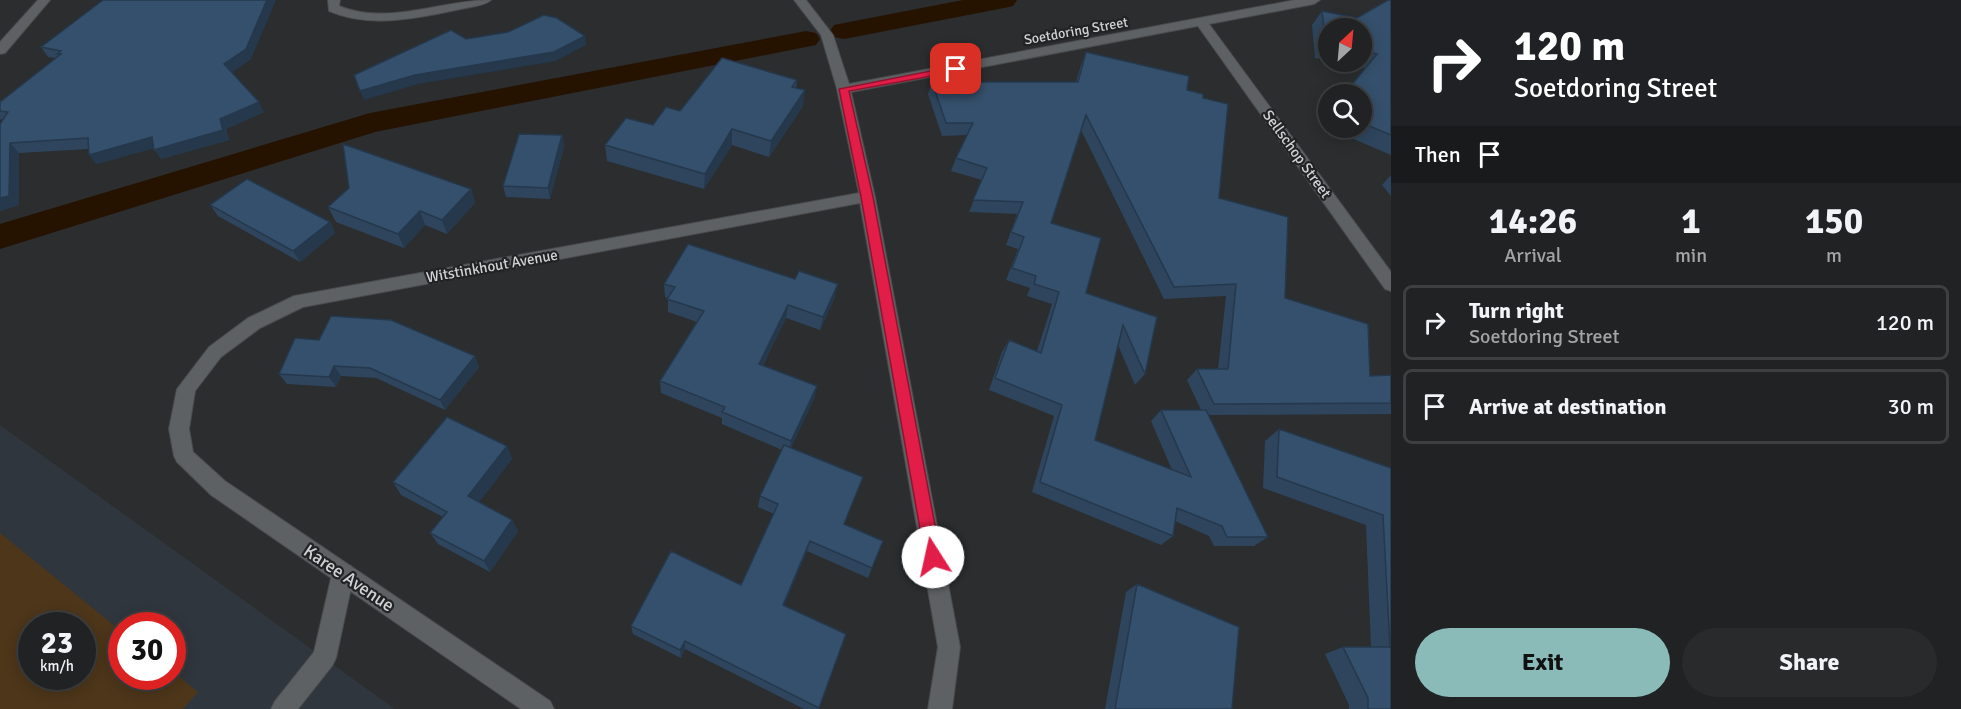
<!DOCTYPE html>
<style>
:root{--surface:#202223;--page:#282a2b;--text:#f1f3f6;--muted:#a2a4a6;--line:#3d3f41;--accent:#8bbbb9}
body{margin:0;font-family:Signika,sans-serif;background:var(--page);color:var(--text);height:100vh;display:flex;flex-direction:column;font-size:22px;white-space:nowrap}
*{box-sizing:border-box;margin:0}
p{font-size:20px;color:var(--muted)}
.icon{flex:none;width:33px;height:33px;fill:none;stroke:currentColor;stroke-width:2;stroke-linecap:round;stroke-linejoin:round}
.map{position:relative;flex:1;overflow:hidden}
.drawer{display:flex;flex-direction:column;background:var(--surface);width:570px}
.drawer>*{flex:none}
.top-card{background:#202124;color:#fff;overflow:hidden}
.needle{width:39px;rotate:26deg}
.controls{position:absolute;left:1318px;top:18px;display:grid;gap:12px}
.controls a{display:grid;place-items:center;width:54px;height:54px;border-radius:50%;background:var(--surface);box-shadow:0 3px 15px #0003,0 0 0 2px var(--line);font-size:30px}
.speed{position:absolute;left:18px;top:612px;display:flex;gap:12px;font-size:30px;font-weight:700;text-align:center}
.speed>*{display:grid;place-content:center;width:78px;height:78px;border-radius:50%;background:var(--surface);box-shadow:0 3px 15px #0003,0 0 0 2px var(--line);line-height:1}
.speed small{font-size:15px;font-weight:400}
.speed .limit{border:9px solid #d22;background:#fff;color:#111}
.pin{position:absolute;display:grid;place-items:center;width:51px;height:51px;color:#fff;margin:-26px;border-radius:12px;box-shadow:0 3px 9px #0006}
.me{position:absolute;width:66px;margin:-33px;rotate:350deg;stroke-linejoin:round;filter:drop-shadow(0 0 4px #0008)}
.turn{display:flex;align-items:center;gap:21px;height:126px;padding:0 24px;font-size:27px}
.turn .icon{width:78px;height:78px;stroke-width:2.5}
.turn b{display:block;font-size:42px;line-height:51px}
.then{display:flex;align-items:center;height:57px;padding:0 24px;background:#0003;gap:12px;font-size:22px}
.eta{display:flex;justify-content:space-evenly;align-items:center;height:102px;text-align:center}
.eta b{font-size:36px;font-weight:800;line-height:42px}
.button{display:flex;gap:12px;margin-top:auto;padding:12px 24px}
.button a{flex:1;height:69px;border-radius:36px;background:var(--accent);color:#111;font-size:24px;font-weight:800;line-height:69px;text-align:center}
.button a+a{background:var(--page);color:var(--text)}
ul{padding:0;list-style:none}
li{display:flex;align-items:center;gap:18px;height:75px;margin:0 12px 9px;padding:0 12px;border:3px solid var(--line);border-radius:9px}
li div{flex:1}
li b{display:block;font-size:22px}
li em{font-style:normal}
main{display:flex;flex:1;min-height:0}
.map>svg:first-child{display:block}
.built{fill:#30363d;fill-rule:evenodd}
.green{fill:#4d361a;fill-rule:evenodd}
.lines{fill:none;stroke-linecap:round;stroke-linejoin:round}
.canal{fill:#251300;fill-rule:evenodd}
.lane-casing{stroke:#484a4c;stroke-width:2}
.street-casing{stroke:#484a4c;stroke-width:2}
.lane{fill:#5e6163;fill-rule:evenodd}
.street{fill:#5e6163;fill-rule:evenodd}
.wall{fill:#2e455d;fill-rule:evenodd}
.shaded-wall{fill:#25384c}
.building{fill:#35506c;stroke:#25384c;stroke-width:1.5}
.route{fill:#e11d48;stroke:#92132f;stroke-width:1.5}
.labels{text-anchor:middle;dominant-baseline:central;stroke-width:4.5;stroke-linejoin:round;paint-order:stroke}
.far-street-label{font-size:14px;fill:#d1d2d3;stroke:#212325}
.street-label{font-size:15px;fill:#d1d2d3;stroke:#212325}
.near-street-label{font-size:18px;fill:#d1d2d3;stroke:#212325}
</style>
<main>
<div class="map">
<svg width="1391" height="709" viewBox="0 0 1391 709">
<rect width="100%" height="100%" fill="#2b2d2f"/>
<path class="built" d="M0,425L324,658L395,709H0ZM32,626H82V676H32ZM122,626H172V676H122Z"/>
<path class="green" d="M0,533L121,631L122,676H172L173,672L198,692L183,709H0ZM32,626H82V676H32Z"/>
<g class="lines">
<path class="canal" d="M963,0H1017L1013,6L1004,8L844,39L834,37L830,31L834,25L844,23Z
M806,31L816,33L820,39L816,45L375,132L0,249V224L370,113Z"/>
<g class="lane-casing">
<path id="lane" d="M343,563L351,566L354,574L336,658L332,666L298,709H271L275,701L314,652L332,574L335,566Z"/>
</g>
<g class="street-casing">
<path id="street" d="M38,0H50L5,53L0,54V42Z
M328,0H340L339,6C388,26 441,0 491,0C484,6 470,7 461,9C417,18 371,29 329,11Z
M794,0H806L833,35L849,84L1295,0H1320L1314,4L1209,24L1391,272V291L1385,289L1198,26L851,92L875,197L960,647L952,709H928L938,647L860,203L303,307L260,328L221,357L195,391L189,429L193,452L225,481L550,701L554,709H521L211,495L177,462L174,456L169,429L177,389L209,347L248,318L294,296L859,193L837,89L821,35Z"/>
</g>
<use href="#lane" class="lane"/>
<use href="#street" class="street"/>
</g>
<path class="wall" d="M1391,0V155L1342,134L1347,128H1362V94H1344L1365,68L1331,62H1362V28H1329V61L1315,58L1312,25L1322,11L1357,18Z
M41,47L251,59L232,72L264,112L226,129L229,140L161,159L154,148L96,164L88,149L19,153V205L0,211V124L3,120L0,119V102L56,58L48,57Z
M1086,52L1187,90L1203,98L1219,198L1285,298L1370,376L1391,375V414L1208,415L1268,537L1254,546H1214L1209,536L1175,521L1173,536L1161,545L1032,492L1054,416L989,390L1002,352L1009,340L1037,351L1052,304L1027,296L1030,288L1006,280L1018,249L1006,245L1017,214L969,212L982,180L951,171L956,158L967,135L942,136L928,94L932,82H1076L1081,65ZM1081,130L1164,299L1226,296L1218,369H1197L1187,380L1201,410H1161L1151,421L1172,470L1095,440L1118,345L1135,385L1145,374L1157,317L1086,293L1051,223Z
M797,80L796,88L803,106L769,157L732,145L704,189L607,161L605,145L653,125L680,111Z
M562,135L564,147L550,199L506,197L503,186Z
M1391,175V196L1382,185Z
M471,189L475,203L447,234L425,225L404,248L336,222L328,207Z
M210,205L330,222L335,233L300,262L218,216Z
M664,284L835,297L820,330L786,318L763,365L817,386L814,399L791,447L844,524L872,568L868,578L807,551L784,605L846,634L819,709H804L685,649L681,658L633,634L631,626L741,585L774,514L758,507L760,496L782,450L722,424V418L661,393L660,381L697,322L668,312V298L665,297Z
M295,338L475,356L479,367L445,410L376,378L341,376L336,387L287,384L279,374Z
M1279,429L1391,468V709H1349V705L1325,654L1343,647H1371L1366,525L1263,488L1265,441Z
M507,446L512,459L479,502L512,520L518,531L490,572L438,544L430,533L443,517L401,495L393,482Z
M1137,584L1232,709H1105L1126,592Z"/>
<path class="shaded-wall" d="M267,0H276L251,59L230,74L224,64Z
M585,36L586,45L556,61L418,84L364,100L360,91L415,75Z
M805,90L803,106L769,157L771,141Z
M259,102L264,112L226,129L229,140L161,159L154,150L220,119Z
M732,129V145L704,189L705,174Z
M562,135L564,147L550,199L548,188Z
M152,137L159,147L96,164L89,155Z
M10,143L19,153V205L0,211V198Z
M471,189L475,203L447,234L442,220Z
M420,211L425,225L404,248L398,234Z
M330,222L335,233L300,262L293,251Z
M838,284L835,297L820,330L823,317Z
M788,305L786,318L757,376L759,364Z
M475,356L479,367L445,410L440,400Z
M334,366L341,376L336,387L329,377Z
M817,386L814,399L789,452L791,441Z
M507,446L512,459L475,508L468,496Z
M512,520L518,531L490,572L484,561Z
M810,541L807,551L781,613L783,605Z
M685,641V649L681,658L680,650Z"/>
<path class="building" d="M103,0H267L246,49L224,64L259,102L220,119L223,130L154,150L152,137L89,155L88,138L10,143L9,196L0,198V124L8,112L0,111V102L61,54H57L61,51L41,47Z
M1388,0H1391V135L1362,123V109L1367,102L1362,100V94H1348L1345,93L1377,54L1362,51V28H1329V45L1326,44L1322,11L1357,18Z
M544,15L557,18L585,36L554,52L415,75L360,91L354,75L451,30L466,39L508,32Z
M1086,52L1189,76L1187,90L1203,94V98L1228,104L1219,198L1288,217L1285,298L1368,324L1370,376L1391,375V403L1214,404L1197,369H1228L1236,284L1174,287L1086,115L1051,223L1101,238L1086,293L1157,317L1145,374L1123,325L1095,440L1191,477L1161,410H1206L1268,537H1227L1222,526L1177,508L1173,536L1040,482L1062,405L995,378L1009,340L1041,353L1059,292L1034,284L1036,276L1012,268L1024,237L1011,232L1023,202L973,200L987,168L956,158L973,123H946L932,82H1078Z
M722,58L797,80L792,87L805,90L771,141L732,129L705,174L605,145L626,118L653,125L666,107L680,111Z
M519,134L562,135L548,188L503,186Z
M343,144L471,189L442,220L420,211L398,234L328,207L349,188Z
M247,179L330,222L293,251L210,205Z
M688,244L795,279L799,271L838,284L823,317L788,305L759,364L817,386L791,441L722,412L725,407L660,381L704,311L667,299L675,287L664,284Z
M331,316L391,320L475,356L440,400L370,368L334,366L329,377L279,374L295,338L319,340Z
M447,417L507,446L468,496L512,520L484,561L430,533L447,512L393,482Z
M1279,429L1391,468V709H1368V698L1343,647H1390L1383,515L1277,477Z
M784,445L863,477L844,524L883,541L872,568L810,541L783,605L846,634L819,708L685,641L680,650L631,626L671,551L741,585L778,504L760,496Z
M1137,584L1239,627L1232,709H1115Z"/>
<path class="route" d="M956,66L961,69L959,71L849,91L873,197L941,557L939,563L933,565L927,563L925,557L861,197L839,89Z"/>
<g class="labels">
<g class="far-street-label">
<text transform="translate(1076 31) rotate(-10)">Soetdoring Street</text>
</g>
<g class="street-label">
<text transform="translate(1297 154) rotate(54)">Sellschop Street</text>
<text transform="translate(492 266) rotate(-10)">Witstinkhout Avenue</text>
</g>
<g class="near-street-label">
<text transform="translate(349 578) rotate(34)">Karee Avenue</text>
</g>
</g>
</svg>
<div class="controls">
<a><svg class="needle" viewBox="-14 -14 28 28"><path d="M0-13l5 13h-10z" fill="#e53935"/><path d="M0 13l5-13h-10z" fill="#a2a4a6"/></svg></a>
<a><svg class="icon" aria-label="search" viewBox="0 0 24 24"><circle cx="10" cy="10" r="6"/><path d="M15 15l6 6"/></svg></a>
</div>
<div class="speed"><div>23<small>km/h</small></div><div class="limit">30</div></div>
<div class="pin" style="left:956px;top:69px;background:#d93025"><svg class="icon" aria-label="arrive" viewBox="0 0 24 24"><path d="M6 21V4h12l-3 4 3 4H6"/></svg></div>
<svg class="me" style="left:933px;top:557px" viewBox="-20 -20 40 40"><circle r="19" fill="#fff"/><path d="M0-13L10 11 0 6-10 11z" fill="#e11d48"/></svg>
</div>
<section class="drawer">
<div class="top-card">
<div class="turn"><svg class="icon" aria-label="right" viewBox="0 0 24 24"><path d="M7 20v-9h11M14 6l5 5-5 5"/></svg><div><b>120 m</b>Soetdoring Street</div></div>
<div class="then">Then<svg class="icon" aria-label="arrive" viewBox="0 0 24 24"><path d="M6 21V4h12l-3 4 3 4H6"/></svg></div>
</div>
<div class="eta">
<div><b>14:26</b><p>Arrival</p></div>
<div><b>1</b><p>min</p></div>
<div><b>150</b><p>m</p></div>
</div>
<ul>
<li><svg class="icon" aria-label="right" viewBox="0 0 24 24"><path d="M7 20v-9h11M14 6l5 5-5 5"/></svg><div><b>Turn right</b><p>Soetdoring Street</p></div><em>120 m</em></li>
<li><svg class="icon" aria-label="arrive" viewBox="0 0 24 24"><path d="M6 21V4h12l-3 4 3 4H6"/></svg><div><b>Arrive at destination</b></div><em>30 m</em></li>
</ul>
<div class="button"><a>Exit</a><a>Share</a></div>
</section>
</main>
